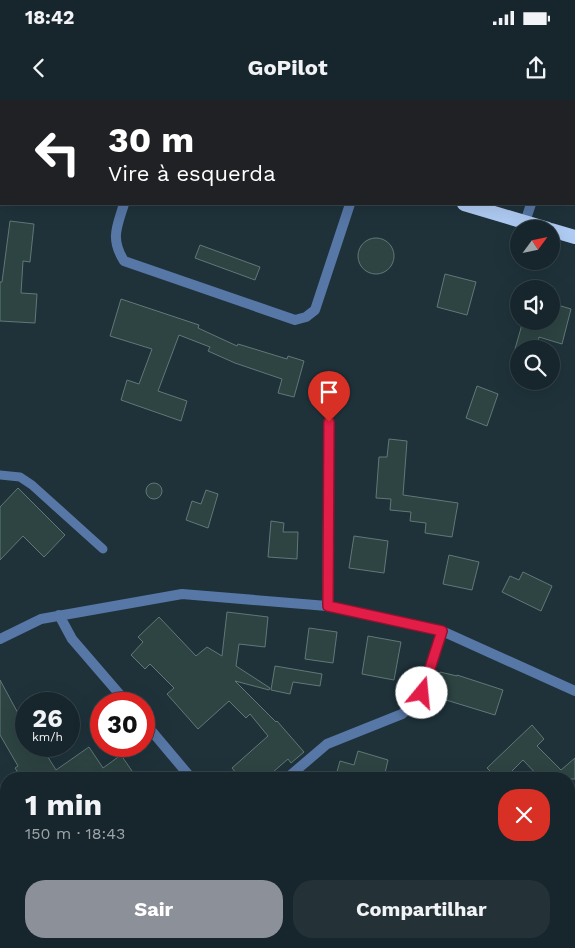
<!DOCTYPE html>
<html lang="pt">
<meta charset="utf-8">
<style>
:root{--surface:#17262c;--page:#243238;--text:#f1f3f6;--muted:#9ea5a9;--line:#364348;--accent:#8c9099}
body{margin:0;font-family:"Work Sans",sans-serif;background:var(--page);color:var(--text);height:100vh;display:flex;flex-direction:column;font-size:19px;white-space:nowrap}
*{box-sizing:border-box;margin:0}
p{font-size:16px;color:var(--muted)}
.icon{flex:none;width:28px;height:28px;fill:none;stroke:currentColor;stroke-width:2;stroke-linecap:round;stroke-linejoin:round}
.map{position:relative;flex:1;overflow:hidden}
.details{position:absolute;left:0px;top:672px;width:575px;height:176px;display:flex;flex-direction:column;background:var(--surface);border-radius:20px 20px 0 0;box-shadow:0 5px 20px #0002,0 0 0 1px var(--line)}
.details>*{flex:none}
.top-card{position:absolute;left:0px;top:0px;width:575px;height:105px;box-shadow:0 5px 20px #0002,0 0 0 1px var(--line);background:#202124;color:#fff;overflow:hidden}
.needle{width:32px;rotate:57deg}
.fabs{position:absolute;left:510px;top:120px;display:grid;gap:10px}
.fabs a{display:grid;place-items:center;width:50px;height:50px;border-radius:50%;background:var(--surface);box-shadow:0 5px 20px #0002,0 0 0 1px var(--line);font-size:25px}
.speed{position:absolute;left:15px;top:592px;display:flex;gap:10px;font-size:25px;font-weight:700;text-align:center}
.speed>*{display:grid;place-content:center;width:65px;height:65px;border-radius:50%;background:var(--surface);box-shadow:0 5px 20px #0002,0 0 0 1px var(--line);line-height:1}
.speed small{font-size:12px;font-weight:400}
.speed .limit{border:8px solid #d22;background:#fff;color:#111}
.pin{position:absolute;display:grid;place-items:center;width:42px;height:42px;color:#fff;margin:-51px -21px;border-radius:50% 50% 50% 0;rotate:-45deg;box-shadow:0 0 5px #0007}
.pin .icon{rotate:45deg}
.me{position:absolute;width:55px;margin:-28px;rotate:17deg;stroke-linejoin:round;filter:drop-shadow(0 0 4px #0008)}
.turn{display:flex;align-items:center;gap:18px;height:105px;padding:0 25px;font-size:22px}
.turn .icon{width:65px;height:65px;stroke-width:2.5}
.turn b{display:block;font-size:35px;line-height:42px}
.round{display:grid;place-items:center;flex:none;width:52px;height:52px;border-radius:20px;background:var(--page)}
.head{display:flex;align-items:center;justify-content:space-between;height:85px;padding:0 25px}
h1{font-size:30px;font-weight:700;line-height:38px}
.cta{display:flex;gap:10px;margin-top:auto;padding:10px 25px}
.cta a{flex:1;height:58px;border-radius:20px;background:var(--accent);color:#fff;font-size:20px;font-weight:700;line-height:58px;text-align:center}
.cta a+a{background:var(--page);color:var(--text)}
.status{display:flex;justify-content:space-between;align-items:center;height:35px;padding:0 25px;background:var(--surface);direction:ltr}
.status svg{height:14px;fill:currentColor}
header{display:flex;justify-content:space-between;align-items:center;height:65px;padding:0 25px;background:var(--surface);font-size:22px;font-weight:700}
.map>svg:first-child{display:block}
.building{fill:#2d4443;stroke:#607877}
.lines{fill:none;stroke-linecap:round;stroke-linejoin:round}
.service{stroke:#5777a6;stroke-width:9}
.minor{stroke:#5777a6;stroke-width:10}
.trunk{stroke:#b0ccf4;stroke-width:14}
.route-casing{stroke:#92132f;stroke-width:12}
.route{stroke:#e11d48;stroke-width:9}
</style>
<div class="status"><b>18:42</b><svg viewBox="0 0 49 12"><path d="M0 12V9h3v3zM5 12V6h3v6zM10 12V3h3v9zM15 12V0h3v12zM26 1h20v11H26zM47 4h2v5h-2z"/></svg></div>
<header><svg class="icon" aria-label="back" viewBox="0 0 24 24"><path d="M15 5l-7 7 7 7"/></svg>GoPilot<svg class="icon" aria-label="share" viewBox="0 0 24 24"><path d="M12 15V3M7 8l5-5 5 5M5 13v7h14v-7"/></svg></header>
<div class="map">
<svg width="575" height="848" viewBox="0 0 575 848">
<rect width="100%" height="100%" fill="#1f323a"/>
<path class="building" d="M10,121L34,124L30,162L23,161L21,193L37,194L35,223L0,221V182H2Z
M358 156a18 18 0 1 1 36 0a18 18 0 1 1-36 0Z
M200,145L260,167L255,180L195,158Z
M445,174L476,182L467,215L437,207Z
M121,199L199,225L198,228L237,246L238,244L287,259L288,256L304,261L294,297L278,293L282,279L235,263L208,251L210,247L179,235L158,291L187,301L181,321L121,300L127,280L139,284L152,249L110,236Z
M551,203L571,209L562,244L539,237L536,249H515L523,221H551Z
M477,286L498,294L487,326L466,318Z
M389,339L407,341L403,395L458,403L452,437L425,433L426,423L410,421L411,412L390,410L391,399L376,398L379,357H387Z
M146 391a8 8 0 1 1 16 0a8 8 0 1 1-16 0Z
M18,388L65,435L44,457L23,436L0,460V407Z
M206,390L218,394L208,428L186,420L192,401L201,404Z
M271,421L284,423L283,432H298L297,459L268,457Z
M354,436L388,441L384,473L349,468Z
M449,455L479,462L472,490L443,484Z
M523,472L552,486L541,511L502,492L510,476L519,480Z
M227,512L268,517L265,547L239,544L236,566L270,588L269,590L235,581L276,622L277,621L304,652L291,663L288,659L265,679H241L232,668L268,636L250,614L246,618L229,601L198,629L167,594L174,588L150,564L145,569L131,555L143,542L138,537L159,517L196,556L207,547L222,556Z
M309,528L337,532L333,563L305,559Z
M368,536L401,542L394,580L362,574Z
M275,566L322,574L320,586L293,582L290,594L271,590Z
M440,572L457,576V575L503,590L495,615L433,596Z
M0,580L26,628V646H41L56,670L89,647L103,668L121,655L132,671L120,679H22L15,668L18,666L0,635Z
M532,625L544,639L537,646L561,670L575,658V679H541L523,660L504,679H498L487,668Z
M358,651L388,660L385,673L390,675L389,679H335L340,661L354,665Z"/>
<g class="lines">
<path class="service" d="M0,375L20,377L32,385L103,449"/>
<path class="minor" d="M156,0V1
M485,0L486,1
M124,104C117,127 110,138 124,161L295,220L306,217L315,210L350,104
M525,122L531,104
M327,506L329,322
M59,515L72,539L128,604
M0,539L41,519L182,494L327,506L442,531L575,591
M144,622L192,679
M286,679L327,644L402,614L415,604L422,593L442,531
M569,758L575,752
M343,842L349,848
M467,848L473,842"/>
<path class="trunk" d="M65,0L69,1
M464,104L548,129
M551,130L575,137"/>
</g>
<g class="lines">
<g class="route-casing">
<path id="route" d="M329,322L328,506L442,531L422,593"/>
</g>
<use href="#route" class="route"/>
</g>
</svg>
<div class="fabs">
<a><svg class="needle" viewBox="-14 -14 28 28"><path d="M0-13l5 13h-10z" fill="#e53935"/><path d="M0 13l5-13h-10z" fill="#9ea5a9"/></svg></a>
<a><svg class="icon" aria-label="sound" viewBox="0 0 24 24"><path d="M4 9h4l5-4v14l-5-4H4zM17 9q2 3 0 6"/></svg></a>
<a><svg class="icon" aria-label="search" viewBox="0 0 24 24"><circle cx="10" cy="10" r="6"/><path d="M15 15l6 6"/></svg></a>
</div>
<div class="speed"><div>26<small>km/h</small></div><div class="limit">30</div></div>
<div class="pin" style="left:329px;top:322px;background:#d93025"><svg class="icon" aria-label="arrive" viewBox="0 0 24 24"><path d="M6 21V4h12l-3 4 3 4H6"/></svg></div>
<svg class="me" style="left:422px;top:593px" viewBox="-20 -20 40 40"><circle r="19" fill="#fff"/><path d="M0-13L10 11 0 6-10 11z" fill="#e11d48"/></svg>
<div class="top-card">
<div class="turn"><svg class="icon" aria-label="left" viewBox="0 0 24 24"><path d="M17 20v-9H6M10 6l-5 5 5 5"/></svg><div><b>30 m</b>Vire à esquerda</div></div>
</div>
<section class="details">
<div class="head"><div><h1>1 min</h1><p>150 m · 18:43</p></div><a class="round" style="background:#d93025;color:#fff"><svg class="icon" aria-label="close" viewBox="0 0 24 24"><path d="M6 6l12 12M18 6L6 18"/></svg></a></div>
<div class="cta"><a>Sair</a><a>Compartilhar</a></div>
</section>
</div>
